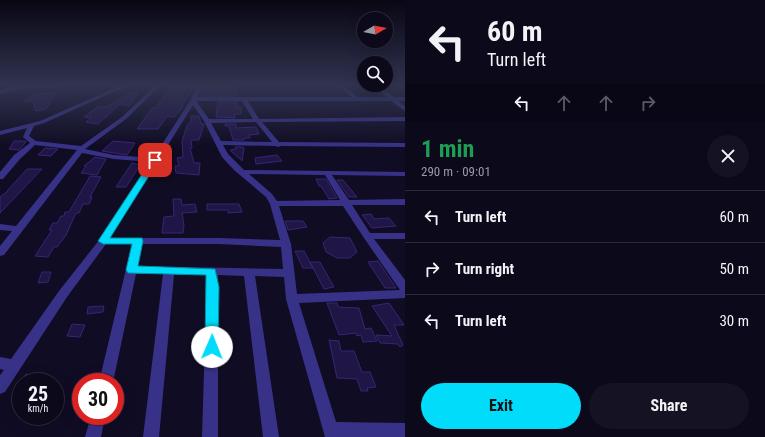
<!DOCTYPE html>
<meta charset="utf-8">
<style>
:root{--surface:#0c091b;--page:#151224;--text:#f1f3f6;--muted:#9a9aa3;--line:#2c2a3a;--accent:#00dcf9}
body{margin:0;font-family:"Roboto Condensed",sans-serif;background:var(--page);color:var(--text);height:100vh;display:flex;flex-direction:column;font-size:15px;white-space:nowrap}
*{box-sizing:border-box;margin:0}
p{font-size:13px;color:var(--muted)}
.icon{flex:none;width:22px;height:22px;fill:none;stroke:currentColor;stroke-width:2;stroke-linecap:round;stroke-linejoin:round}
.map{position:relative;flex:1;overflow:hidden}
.details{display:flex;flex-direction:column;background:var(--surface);width:360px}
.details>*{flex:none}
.guide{background:#0c091b;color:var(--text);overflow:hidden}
.needle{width:26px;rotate:80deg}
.buttons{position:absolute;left:357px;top:12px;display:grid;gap:8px}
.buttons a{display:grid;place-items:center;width:36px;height:36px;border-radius:50%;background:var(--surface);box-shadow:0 4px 16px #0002,0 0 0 1px var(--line);font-size:20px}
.speed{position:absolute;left:12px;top:373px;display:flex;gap:8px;font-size:20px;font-weight:700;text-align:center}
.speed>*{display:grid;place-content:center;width:52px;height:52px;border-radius:50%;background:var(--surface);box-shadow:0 4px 16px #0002,0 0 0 1px var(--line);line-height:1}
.speed small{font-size:10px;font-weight:400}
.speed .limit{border:6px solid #d22;background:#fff;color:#111}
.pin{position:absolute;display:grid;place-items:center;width:34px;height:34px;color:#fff;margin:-17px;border-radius:8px;box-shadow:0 2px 6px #0006}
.me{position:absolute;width:44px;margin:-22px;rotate:1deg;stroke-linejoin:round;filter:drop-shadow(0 0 3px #0008)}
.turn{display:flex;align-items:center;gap:14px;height:84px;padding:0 16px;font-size:18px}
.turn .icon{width:52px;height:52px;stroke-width:2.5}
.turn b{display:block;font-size:28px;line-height:34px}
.lanes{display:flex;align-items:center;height:38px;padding:0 16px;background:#0003;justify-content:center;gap:20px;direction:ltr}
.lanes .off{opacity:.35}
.round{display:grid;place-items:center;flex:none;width:42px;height:42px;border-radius:21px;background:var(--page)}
.headline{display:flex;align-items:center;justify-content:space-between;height:68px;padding:0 16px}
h1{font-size:24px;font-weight:700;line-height:30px;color:#1e9e55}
.cta{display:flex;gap:8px;margin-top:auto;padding:8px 16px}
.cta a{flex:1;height:46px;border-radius:24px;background:var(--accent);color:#111;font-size:16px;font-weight:700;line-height:46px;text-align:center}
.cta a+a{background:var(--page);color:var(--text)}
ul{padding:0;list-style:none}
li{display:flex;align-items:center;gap:12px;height:52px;padding:0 16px;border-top:1px solid var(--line)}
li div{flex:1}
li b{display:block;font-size:15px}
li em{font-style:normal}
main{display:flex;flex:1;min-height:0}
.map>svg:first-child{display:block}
.building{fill:#201646;stroke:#372575}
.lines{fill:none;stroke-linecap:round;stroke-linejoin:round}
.minor{fill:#373287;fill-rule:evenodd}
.route{fill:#00dcf9;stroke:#008fa2}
</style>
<main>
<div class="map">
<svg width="405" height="437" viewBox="0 0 405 437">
<rect width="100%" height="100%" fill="#100c24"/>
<path class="building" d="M172,86L194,88L181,106L183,107L174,117L167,116L158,129H137L152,108H156L169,88Z
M204,87L237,88V96H201Z
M56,93L46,109L36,111L32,101H24L35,94Z
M131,93H138L129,106L120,104L98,124L86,122L91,118L84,117L99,106L106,107Z
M218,102H237V107H241V114H234L235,118L216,117Z
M191,116H199L201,124H204L199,140H191L192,148H190L194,163H200L199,175L176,173L175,166H179L177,158L183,157L182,141L187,126L189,123H191Z
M225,124H236V128L256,127L259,134L249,135L250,138H244V140H233L229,126H225Z
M14,141H25L26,142L19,150L9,149Z
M113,141L135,143L127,155L102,151Z
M235,147H243L244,148L242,161L230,150L236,149Z
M45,148L56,149H58L51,156L38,155Z
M277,155L282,161L256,164L255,158Z
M95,157L106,159L97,175L81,173L86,166H84Z
M132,163L140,165L126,187H116Z
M27,169H42L0,213V197L8,191H7Z
M90,176L101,177L90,197H92L89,204H83L79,213H76L66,235L57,247H54L48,257L35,256L52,230H49L53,223H57L61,216H64L65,212H69Z
M316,179H326L337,198L329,199L321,186H319Z
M337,180H343L357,197H349Z
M173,199H181L182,205L195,204L197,212L182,213L184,225L183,233H162L164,217L174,216Z
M207,204H239L242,212L228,213V210H207Z
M371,214L374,219L389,218L396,226L372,228L362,215Z
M285,221H303L307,227L288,230Z
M330,237L350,238L357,252L350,258H337L326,252L323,243Z
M295,251H304L313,268H303Z
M378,261L396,288H385L368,262Z
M310,262H320L334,287L324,289Z
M42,272H51L48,282L38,283Z
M327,303H337L338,307L359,308L365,329L371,328L377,341L363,342L361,335L357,336L356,333L339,335Z
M389,303L404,325H394L403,345L400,347L398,344L380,343L376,335L392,336L372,306Z
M104,306L103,312L87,314L88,307Z
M72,324L85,325L80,337L67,336Z
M329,340L339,341L341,351H354L362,372H370L376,387L367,388L368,391H361L357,379L337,378Z
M26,374L48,380V382H21Z"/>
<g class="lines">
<path class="minor" d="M24,85H64V86L62,87H27L0,94V90Z
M122,85H129L44,123L34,126L29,136L36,141L81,146L122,117L156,85H161L126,119L85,149L114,155L153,158L190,101L198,85H203L197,97H351L338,85H343L357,97H387L373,85H378L394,97H405V101H398L405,106V111L391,101H248L259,119L405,117V121L262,122L279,142L405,143V147L281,146L278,147L275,146L223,145L228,154L244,170L405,172V176L332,175L349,200L405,199V205H352L370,233H405V239H374L405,280V298L299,303L336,422L405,423V437H325L286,299L284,277L255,276L279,437H263L244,276L218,275V437H202L207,275H174L159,437H143L163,274H136L113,382H99L132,244H106L67,297L5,392L0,394V375L4,370L0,369V357L11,359L59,291L100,239L150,162L114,159L82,153L4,255L0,256V246L12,231L0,230V224L16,226L77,150L35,145L20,159L3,179H0V172L14,155L30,143L23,137L27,128L0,135V131L40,121ZM196,101H242L253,119H209ZM193,105L204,121L222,157L234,170L266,197L270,204L280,240L219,238H110ZM256,122L272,142L221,141L211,123ZM249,174L325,175L340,200L277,201L272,194ZM279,206H343L364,238L400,290L297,294L291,244ZM142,244H219L281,247L283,269L137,266Z
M91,416H105L101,437H85Z"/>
</g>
<linearGradient id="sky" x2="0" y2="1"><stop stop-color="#090714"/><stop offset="0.58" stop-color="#313450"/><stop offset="1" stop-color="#313450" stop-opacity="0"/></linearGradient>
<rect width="405" height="146" fill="url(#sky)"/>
<path class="route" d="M155,158L159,160L110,238H142L143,241L138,266L215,269L219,287L218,347L217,351L212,353L207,351L205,347L206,275L128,273L126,270L132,244H103L98,241L152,159Z"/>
</svg>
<div class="buttons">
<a><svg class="needle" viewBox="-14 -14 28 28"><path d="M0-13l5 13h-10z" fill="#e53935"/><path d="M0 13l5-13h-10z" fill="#9a9aa3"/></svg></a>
<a><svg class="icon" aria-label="search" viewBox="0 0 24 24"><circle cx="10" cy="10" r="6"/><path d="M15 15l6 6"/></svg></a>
</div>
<div class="speed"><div>25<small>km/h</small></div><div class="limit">30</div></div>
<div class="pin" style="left:155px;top:160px;background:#d93025"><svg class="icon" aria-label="arrive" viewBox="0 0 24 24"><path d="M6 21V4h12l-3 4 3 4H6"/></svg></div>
<svg class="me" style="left:212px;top:347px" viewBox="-20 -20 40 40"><circle r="19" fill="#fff"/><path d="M0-13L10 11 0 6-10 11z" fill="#00dcf9"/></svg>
</div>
<section class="details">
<div class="guide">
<div class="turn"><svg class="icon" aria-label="left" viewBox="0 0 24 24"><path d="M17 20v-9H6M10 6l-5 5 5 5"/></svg><div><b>60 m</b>Turn left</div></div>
<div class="lanes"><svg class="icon" aria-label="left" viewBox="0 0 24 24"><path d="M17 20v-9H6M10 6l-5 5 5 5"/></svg><svg class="icon off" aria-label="ahead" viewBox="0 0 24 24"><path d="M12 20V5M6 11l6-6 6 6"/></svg><svg class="icon off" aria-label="ahead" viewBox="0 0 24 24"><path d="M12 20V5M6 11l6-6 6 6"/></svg><svg class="icon off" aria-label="right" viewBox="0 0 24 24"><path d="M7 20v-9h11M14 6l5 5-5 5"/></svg></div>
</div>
<div class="headline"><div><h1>1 min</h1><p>290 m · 09:01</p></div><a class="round"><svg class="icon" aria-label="close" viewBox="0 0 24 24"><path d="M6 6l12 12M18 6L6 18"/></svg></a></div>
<ul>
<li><svg class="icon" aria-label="left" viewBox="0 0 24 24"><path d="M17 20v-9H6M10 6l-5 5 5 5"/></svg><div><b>Turn left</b></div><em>60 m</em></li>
<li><svg class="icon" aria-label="right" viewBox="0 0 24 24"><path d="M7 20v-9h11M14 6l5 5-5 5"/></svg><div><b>Turn right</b></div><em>50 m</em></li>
<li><svg class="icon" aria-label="left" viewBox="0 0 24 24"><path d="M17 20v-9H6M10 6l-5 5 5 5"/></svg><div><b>Turn left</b></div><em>30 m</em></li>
</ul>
<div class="cta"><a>Exit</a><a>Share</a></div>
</section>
</main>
